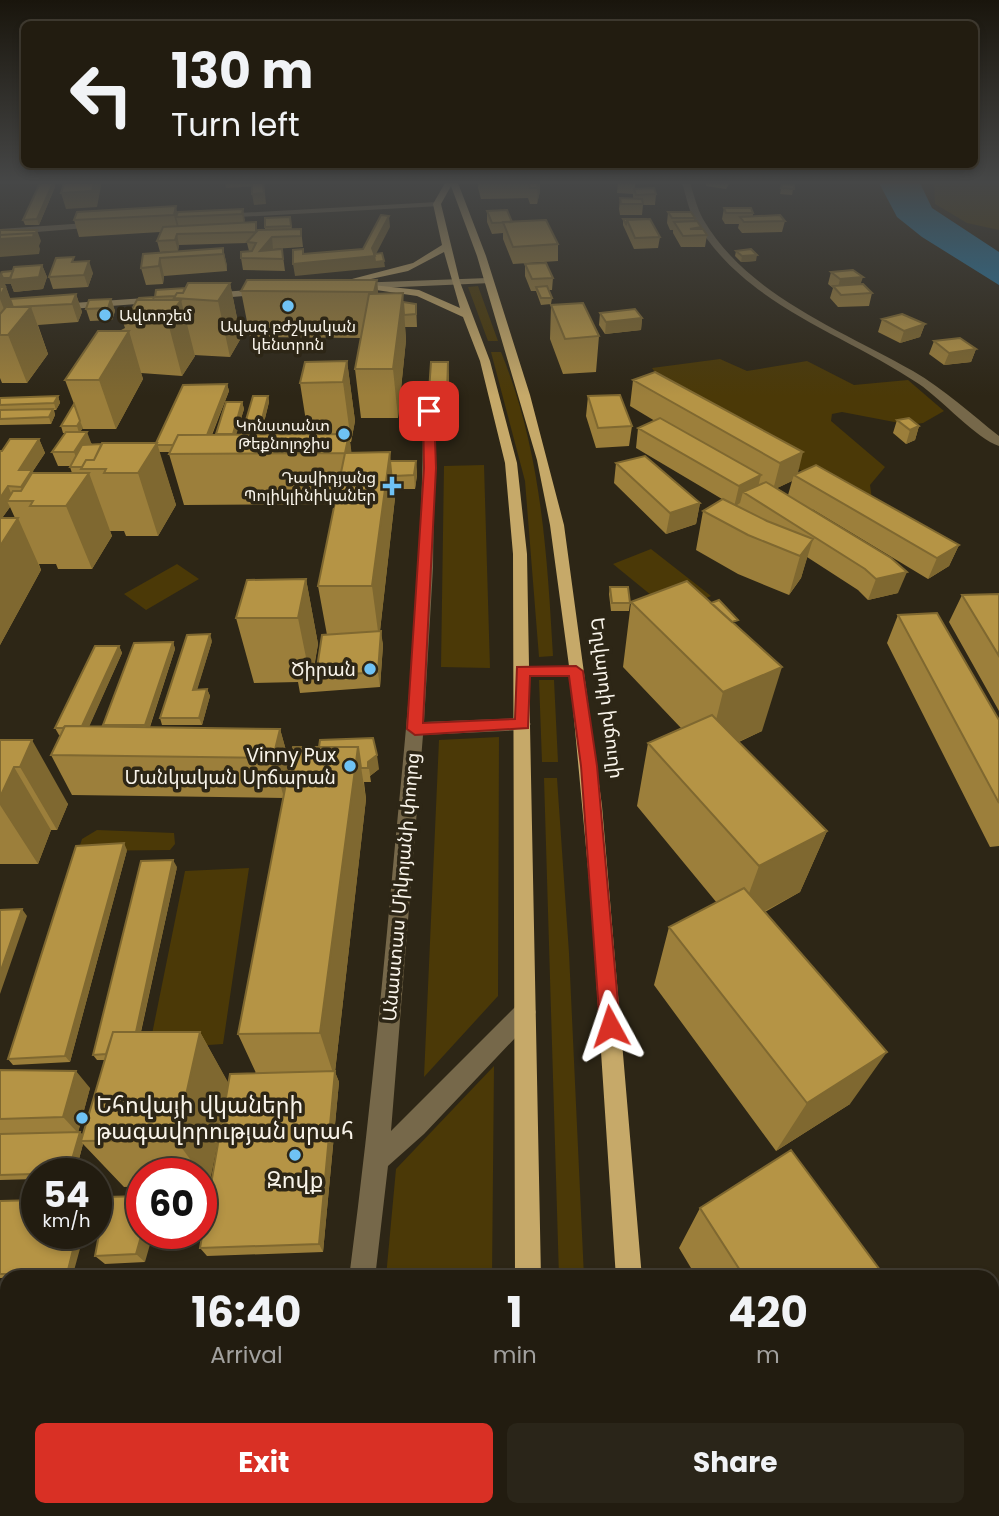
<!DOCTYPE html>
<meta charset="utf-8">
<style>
:root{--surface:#221c10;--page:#2a2519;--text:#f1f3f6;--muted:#a2a19f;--line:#3f3a30;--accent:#d93025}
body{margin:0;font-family:Poppins,"Noto Sans Armenian",sans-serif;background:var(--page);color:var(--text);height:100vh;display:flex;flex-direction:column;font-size:26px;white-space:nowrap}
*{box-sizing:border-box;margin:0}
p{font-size:23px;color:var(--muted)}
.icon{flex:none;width:38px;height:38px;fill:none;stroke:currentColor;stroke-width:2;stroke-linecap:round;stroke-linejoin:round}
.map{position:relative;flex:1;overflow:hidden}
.panel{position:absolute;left:0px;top:1270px;width:999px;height:247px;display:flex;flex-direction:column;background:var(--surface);border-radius:21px 21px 0 0;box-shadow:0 4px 10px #0003,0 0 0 2px var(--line)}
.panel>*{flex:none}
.guide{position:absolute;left:21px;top:21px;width:957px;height:147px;border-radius:10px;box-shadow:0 4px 10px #0003,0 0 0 2px var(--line);background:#221c10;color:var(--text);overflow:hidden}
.speed{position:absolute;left:21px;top:1158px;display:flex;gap:14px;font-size:35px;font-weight:700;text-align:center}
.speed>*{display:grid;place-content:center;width:91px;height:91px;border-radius:50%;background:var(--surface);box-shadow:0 4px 10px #0003,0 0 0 2px var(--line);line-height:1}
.speed small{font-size:18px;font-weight:400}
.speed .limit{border:10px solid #d22;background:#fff;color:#111}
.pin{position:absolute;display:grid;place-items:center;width:60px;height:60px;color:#fff;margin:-30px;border-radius:14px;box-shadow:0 4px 10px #0006}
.me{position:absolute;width:77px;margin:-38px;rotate:355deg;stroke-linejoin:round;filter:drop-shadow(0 0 5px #0008)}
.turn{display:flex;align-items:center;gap:24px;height:147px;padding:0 35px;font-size:32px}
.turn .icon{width:91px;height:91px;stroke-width:2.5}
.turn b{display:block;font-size:49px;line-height:60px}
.eta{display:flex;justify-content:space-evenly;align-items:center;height:119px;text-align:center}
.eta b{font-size:42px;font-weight:700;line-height:49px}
.action{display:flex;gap:14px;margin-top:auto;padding:14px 35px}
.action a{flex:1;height:80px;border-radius:10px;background:var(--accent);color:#fff;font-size:28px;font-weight:700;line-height:80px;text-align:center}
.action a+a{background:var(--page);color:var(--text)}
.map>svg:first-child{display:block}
.green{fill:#4b3907}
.water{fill:#267ca9}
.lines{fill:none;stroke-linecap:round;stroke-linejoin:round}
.minor{fill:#76684a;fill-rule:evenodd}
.tertiary{fill:#76684a;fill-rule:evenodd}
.secondary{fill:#a38d5c;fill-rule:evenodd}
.primary{fill:#c6a969;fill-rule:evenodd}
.wall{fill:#9c7f3b;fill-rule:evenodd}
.shaded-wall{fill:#7f6830}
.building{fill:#b59445;stroke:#7f6830;stroke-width:2}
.route{fill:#d93025;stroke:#8d1f18;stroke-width:2}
.poi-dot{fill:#6fc2f4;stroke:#2d2616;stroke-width:2.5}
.labels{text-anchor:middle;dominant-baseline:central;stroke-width:7;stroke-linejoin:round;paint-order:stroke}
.far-poi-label{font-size:16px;fill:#f9f4ea;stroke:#2d2616;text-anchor:end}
.poi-label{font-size:19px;fill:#f9f4ea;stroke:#2d2616;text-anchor:end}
.street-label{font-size:19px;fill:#f9f4ea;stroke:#2d2616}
.near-poi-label{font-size:23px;fill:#f9f4ea;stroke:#2d2616;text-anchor:start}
</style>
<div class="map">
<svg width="999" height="1516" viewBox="0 0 999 1516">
<rect width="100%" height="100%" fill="#2d2616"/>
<path class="green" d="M934,183H999V230L967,223L935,204Z
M478,286L498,341H488L468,287Z
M491,352H501C541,450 547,552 553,656L539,657L525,481Z
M720,359L747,371L807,361L854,385L908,380L944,411L923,423L910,425L842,412L832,414L831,421L885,467L870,485L872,499H850L671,395L652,368Z
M484,465L490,668L441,667L444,466Z
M651,549L711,596L673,613L613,564Z
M177,564L199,579L146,610L124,594Z
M539,680H554L558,762H542Z
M499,737L498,996L424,1077L439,740Z
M544,778H557L569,953L584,1277H559Z
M97,830L174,833L175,844L170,850L78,851L82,839Z
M249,868L223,1044L149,1049L185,871Z
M494,1066L492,1277H386L396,1169Z
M367,1510H490V1516H366Z"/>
<path class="water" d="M879,183H920L932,208L999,252V285L922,237L897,217Z"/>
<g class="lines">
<path class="minor" d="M682,183H690C694,195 697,208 703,219C748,296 840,329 913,371C944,389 971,414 999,436V446C977,439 941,399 919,384C842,332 743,305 694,219C688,208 686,195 682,183Z
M429,408L435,411L433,568L424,722L523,718L531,724L523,730L423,735L391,1131L517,1005L525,1002L533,1005L536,1012L533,1019L424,1134L388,1166L375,1278H349C368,1134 382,989 395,845C409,700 423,556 423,411Z
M324,1510H354L353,1516H323Z"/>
<path class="tertiary" d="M437,202L440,206L221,218L217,216L221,214Z
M101,222L98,227L0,235V229Z"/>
<path class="secondary" d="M488,278L493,281L491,283L355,289L350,286L355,283Z
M264,289L267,290V294L208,299L203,296L208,293Z
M160,297L165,300L163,302L58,310L53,307L58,304Z"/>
<path class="primary" d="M445,183H458L486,256L530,395L564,525L602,806L642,1278H616L591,901L570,676H529L541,1278H515L513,554L505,463L480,361L463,317L417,296L349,286L354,283L419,290L460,308L444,252L408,271L357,282L352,279L413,263L442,245L433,204ZM451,186L477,256L537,460L550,525L569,666H529L527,554L517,463L490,361L460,282L441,204Z
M516,1510H546V1516H516Z
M631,1510H661V1516H631Z"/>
</g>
<path class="wall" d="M40,183H54L55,187L39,225H25L23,220Z
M478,183H540V191L537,204H530L528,198L481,199L478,188Z
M618,183H635V189L656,194L655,205H643L642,215H620L619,209L620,198H633V194L617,193Z
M706,183H730L726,189L706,186Z
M782,184L794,185L792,195L780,194Z
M724,208L753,213V216L785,221L782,232L742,233L738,228L739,224H725L722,219Z
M243,209L244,222L258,230H265V227L282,217H290L292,229H301L303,247L273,249V250L282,249L285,271L243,270L241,258L249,251L247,243L179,245L178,251L160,252L157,241L160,232L79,237L74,220Z
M487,211L512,222L558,244V261L513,264L503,239V233L492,234L487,222Z
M668,212L695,218L694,221L707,235L705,247H681L673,233V230H670L667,223Z
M623,219L660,237L658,248L634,249L623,225Z
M223,248L227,266V271L164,276L163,284L146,285L141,268L143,254Z
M736,251L756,261L741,262L735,256Z
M76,262L93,273L88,287L53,289L49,277Z
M525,264L553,278L552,290H548L552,298L551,304L541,305L536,291H531L525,276Z
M42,265L47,277L43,289L14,292L11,284H5L10,299L76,294L82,312L78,322L38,325L48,354L27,383H2L0,378V274Z
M831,272L861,285L872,293L869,306L838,307L830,298L833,288L828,284Z
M377,280L378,294L403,302L416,304L417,327H405L406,340L398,418H361L355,369L361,338L250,337L241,291Z
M230,283L241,338L230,357L194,355L195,356L182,376L141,373L143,379L116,429H83V428L80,432L92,444L156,443L227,384L229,391L212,435L216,434L242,402L244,409L236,434H242L268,396L269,402L261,434H308L300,383L347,361L355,421L351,442H350L351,453L390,452V461H416L417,475L415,489H396L380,631L383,645L380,687L300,693L298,682L254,683L236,618L306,579L318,644L314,668H317L327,635L318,586L335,504L184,505L169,454L170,452H159L176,505L158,536H126L124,531H110L112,536L92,569H58L56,564H39L41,570L0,645V451L39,439L45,453L33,471V473H72L70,467V466H58L52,452L65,433H63L61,426L74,404L65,380L119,331L125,328L121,316L154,297L155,300V297L185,288ZM10,507L15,518H2Z
M111,299L115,311L112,320L90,321L86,309Z
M551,305L599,336L596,372L563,374L550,339Z
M600,313L642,318L641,330L605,334L599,325Z
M882,319L925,324L920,337L900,343L878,332Z
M934,341L976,349L971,362L944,365L929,354Z
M449,375L448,405H429V392Z
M633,380L798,473L959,545L949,566L928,579L812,509L898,593L868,600L858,590L807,557L801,578L789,595L738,574L696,550L703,511L722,499L636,448L638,428L655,421L630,406ZM792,481L788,495L777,488Z
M58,396L60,403L56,410H54L55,415L51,424L0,425V398Z
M588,396L632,426L629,446L596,448L586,416Z
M897,420L919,426L915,440L906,444L893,433Z
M616,463L700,503L696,524L666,534L614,483Z
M610,587L630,603L629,611H611L609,594Z
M999,594V711L949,622L962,595Z
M631,602L737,626L762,731L739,742L827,831L800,892L765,912L850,1104L776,1151L654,985L669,927L717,903L637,806L648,743L681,728L623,667Z
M898,615L999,720V846L990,847L887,643Z
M212,641L197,689H207L210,696L202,725H162L160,718Z
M173,642L175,649L150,727L280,729L290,765L293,747L379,769L370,776L371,782H364L366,799L335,1072L339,1082L323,1252L207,1256L200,1248L222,1121L209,1185H201V1174H142V1186L124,1187L83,1144L75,1174H37V1179L0,1180V1070L90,1088L78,1132H80L83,1135L105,1060H97L93,1055L177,867L141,1032H200L228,1083L256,1073L238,1034L284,798L72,795L51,755L60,735H59L55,728L119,646L122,653L89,726H104L103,725Z
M0,740L68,804L57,830H51L38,864H0Z
M127,850L70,1062L13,1065L8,1059Z
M106,1197L145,1262L105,1264L95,1256Z
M0,1201L73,1278H0Z
M700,1208L886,1278H697L679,1248Z
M7,1300V1411H0V1301Z"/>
<path class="shaded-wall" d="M53,183L55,187L39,225L37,219Z
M94,183H101V186L97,207L66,209L61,193Z
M225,183H257L258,186L226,188Z
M264,183L266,204L254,205L252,194Z
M538,183H540V191L537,204Z
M176,206L178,217H176L179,227L178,231L174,215Z
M243,209L245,220L244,225L242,214Z
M389,216L390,227L375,256L376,268L295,276L293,264L305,263L372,248Z
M37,230L41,241L39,246L40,249L39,254L0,257V239L34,233Z
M177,234L179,245L178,251L175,240Z
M272,237L273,249L265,259L260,251Z
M223,248L227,266V271L223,254Z
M757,255L756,261L741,262L742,256Z
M160,258L164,276L163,284L159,266Z
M89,261L93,273L88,287L84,275Z
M384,261L385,267L376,268L375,262Z
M42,265L47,277L43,289L14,292L11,284H5L19,322L31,307L48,354L27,383L8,335L12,330L0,299V279L1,274Z
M863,277L859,289L837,291L840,279Z
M377,280L381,326L378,338L374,292Z
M230,283L241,338L230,357L218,301Z
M403,293L406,340L398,418L393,369Z
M76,294L82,312L78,322L72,304Z
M111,299L115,311L112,320L108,308Z
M181,300L195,356L182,376L167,319Z
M642,318L641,330L605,334L606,322Z
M925,324L920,337L900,343L904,331Z
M129,331L143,379L116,429L99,380Z
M976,349L971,362L944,365L949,353Z
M347,361L355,421L351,442L343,382Z
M448,362L449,375L448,405L447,392Z
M227,384L229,391L205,451L203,444Z
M58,396L60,403L56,410L54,403Z
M268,396L269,402L258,447L257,441Z
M242,402L244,409L232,449L230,443Z
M53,409L55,415L51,424L49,417Z
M80,421L83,428L79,433L77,426Z
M919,426L915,440L906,444L910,430Z
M87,432L92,445L79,466L74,452Z
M349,434L356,485L345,453Z
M39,439L45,453L33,471L38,484L27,500L21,487L19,470Z
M157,443L176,505L158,536L138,473Z
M390,452L393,490L395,476L396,489L379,639L372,586Z
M803,452L797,477L794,475L792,481L773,490L780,463Z
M416,461L417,475L415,489L414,475Z
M89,473L112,536L92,569L66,506Z
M761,475L756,495L743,492L740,503L734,507L739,486Z
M8,486L14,500L7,501L10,507L0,521V498Z
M700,503L696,524L666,534L670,513Z
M18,518L41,570L0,645V546Z
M813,539L801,578L789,595L800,556Z
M959,545L949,566L928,579L937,558Z
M907,572L898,593L868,600L876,579Z
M306,579L318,644L312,677H310L298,618Z
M381,631L383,645L380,687L378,672Z
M210,634L212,641L195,697L193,690Z
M173,642L175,649L148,732L145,725Z
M119,646L122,653L85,736L81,729Z
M782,667L762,731L707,756L723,692Z
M207,689L210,696L202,725L199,718Z
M280,729L291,768L284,798L273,758Z
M32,740L68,804L57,830L20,767Z
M358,747L366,799L335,1072L339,1082L323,1252L319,1244L334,1076L320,1033Z
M377,755L379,769L370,776L371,782L368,762Z
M14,767L51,830L38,864L0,805V797Z
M827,831L800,892L737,926L759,866Z
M124,843L127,850L70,1062L65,1056Z
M173,860L177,867L135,1058L131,1052Z
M22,909L27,916L0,994V973Z
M200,1032L229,1084L209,1185L176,1140Z
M887,1052L850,1104L776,1151L807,1103Z
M76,1071L90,1088L78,1133L63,1117Z
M80,1132L85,1138L81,1141L83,1144L75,1174H69L68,1173Z
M77,1234H84L72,1278L67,1274Z
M142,1234H153L145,1262L136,1254Z
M242,1510H270L269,1516H241Z"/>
<path class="building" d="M40,183H53L37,219L23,220Z
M64,183H94L92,191L61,193Z
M252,183H263L264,193L252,194Z
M529,183H538L537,188H530Z
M782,184L794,185V189L781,188Z
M654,188L656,194L636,195L634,189Z
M620,198L642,199L643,204H621Z
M176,206L174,215L74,220L77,212Z
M724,208H751L753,213H726Z
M243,209L242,214L176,217L178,212Z
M507,210L512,222L492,223L487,211Z
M668,212H691L695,218H672Z
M381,215L389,216L372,248L375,256L293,264V250L303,249V254L363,249Z
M780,215L785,221L744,222L740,217Z
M290,217L291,226L265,227V218Z
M623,219H647L627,220L626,224Z
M650,219L660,237L635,238L627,220Z
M546,220L558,244L513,247L503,222Z
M697,221L701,227L690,229H703L707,235L683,236L674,222Z
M256,222V232L177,234L175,240L157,241L163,227Z
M301,229V236L272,237L260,251L282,249L283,259L241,258V252L252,251L256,243L247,242L258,230Z
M0,230H37L35,235L34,233L0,235Z
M34,233L33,237L0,239V235Z
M223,248V254L160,258L159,266L141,268L143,254Z
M751,249L757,255L742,256L736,251Z
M382,253L384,261L375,262L374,254Z
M74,257L72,262L89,261L84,275L49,277L56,258Z
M546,263L553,278L532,279L525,264Z
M42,265L39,277L10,280L14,267Z
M853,270L863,277L840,279L831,272Z
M13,271L10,278H3L1,274L0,279V278L2,272Z
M247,280H377L374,292L241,291Z
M188,283H230L218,301L174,298L177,293H183Z
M863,284L872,293L841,295L833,286Z
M547,286L552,298H541L536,287Z
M0,287H5L0,296Z
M185,288L183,293H177L175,296L155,297L156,290Z
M403,293L393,369H355L369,294Z
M76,294L72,304L13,307L10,299Z
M154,297L153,300H138L139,298Z
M111,299L108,308L86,309L89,300Z
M137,300H181L167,319L121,316L125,311H131Z
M403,302L416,304V314L404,315Z
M583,303L599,336L565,339L551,305Z
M6,307H31L8,335H0V314Z
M635,309L642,318L606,322L600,313Z
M902,314L925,324L904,331L882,319Z
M98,331H129L99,380H65Z
M960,338L976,349L949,353L934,341Z
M347,361L343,382L300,383L305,362Z
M431,362H448L447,392H429Z
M655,372L803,452L780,463L633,380Z
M227,384L207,435H178L173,445H157L156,443L183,385Z
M620,395L632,426L598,428L588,396Z
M58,396L54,403L0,405V398Z
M253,396H268L258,434H242Z
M226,402H242L233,434H216Z
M74,404L80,421L77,426H61Z
M53,409L49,417L0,419V410Z
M660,418L761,475L739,486L638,428Z
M909,418L919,426L910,430L897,420Z
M66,432H87L74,452H52Z
M349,434L345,453L169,454L178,435Z
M10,439H39L19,470H32L21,487L8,486L0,498V451H2Z
M102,443H157L138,473H104L106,469H81L86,460H94Z
M102,444L94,460H86L82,467H70L82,445Z
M390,452L372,586H318L345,453Z
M645,456L700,503L670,513L616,463Z
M390,461H416L414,475L395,476L393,490Z
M816,465L959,545L937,558L794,475Z
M32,473H89L66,506H30L33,501H7L13,491H21Z
M766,482L891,558L907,572L876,579L865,569L743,492Z
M723,499L767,521L813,539L800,556L748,535L703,511Z
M0,518H18L0,546Z
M306,579L298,618H236L247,580Z
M687,581L782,667L723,692L631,602Z
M610,587H628L630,603H612Z
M999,594V656L962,595Z
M719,600L738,620L732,622L711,603Z
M937,613L999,720V803L898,615Z
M381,631L378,672L297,678L300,669L317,668L322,635Z
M210,634L193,690L207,689L199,718H160L187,635Z
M173,642L145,725H103L134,643Z
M95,646H119L82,726H65L63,728H55Z
M712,715L827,831L759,866L648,743Z
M65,726L280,729L273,758L51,755Z
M373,738L377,755L368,762V768H361L358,747H319L320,740Z
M0,740H32L20,767H14L0,797Z
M293,747H358L320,1033L238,1034Z
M124,843L65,1056L8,1059L76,846Z
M173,860L136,1032H113L106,1054L93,1055L141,861Z
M744,888L887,1052L807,1103L669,927Z
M22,909L0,973V910Z
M113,1032H200L176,1140L81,1141Z
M0,1070L76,1071L63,1117L0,1119Z
M335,1071L319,1244L200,1248L230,1074Z
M80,1132L68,1173L0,1175V1134Z
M791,1150L886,1278H745L700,1208Z
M142,1196V1233L136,1254L95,1256L106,1197Z
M37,1200V1234H77L67,1274H0V1201Z
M7,1300V1390H0V1301Z
M129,1510H242L241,1516H128Z"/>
<linearGradient id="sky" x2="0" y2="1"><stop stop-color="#19150c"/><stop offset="0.46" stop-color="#464747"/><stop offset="1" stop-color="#464747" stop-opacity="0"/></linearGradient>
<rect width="999" height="396" fill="url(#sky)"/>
<path class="route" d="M429,408L434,411L436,468L423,723L515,719L517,667L576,666L583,671L597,766L620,1026L617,1033L610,1036L603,1033L600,1026L581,766L569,676H530L528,728L415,735L407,729L424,468L423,411Z"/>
<g class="poi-dot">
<circle cx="288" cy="306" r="7"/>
<circle cx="105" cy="315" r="7"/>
<circle cx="344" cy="434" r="7"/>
<path d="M388.5 475.5h7v7h7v7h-7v7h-7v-7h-7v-7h7z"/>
<circle cx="370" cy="669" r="7"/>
<circle cx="350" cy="766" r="7"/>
<circle cx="82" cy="1118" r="7"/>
<circle cx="295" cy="1155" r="7"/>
</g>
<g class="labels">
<g class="far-poi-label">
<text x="119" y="315" text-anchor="start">Ավտոշեմ</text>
<text x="288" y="326" text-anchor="middle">Ավագ բժշկական<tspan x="288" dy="18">կենտրոն</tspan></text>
<text x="330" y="425">Կոնստանտ<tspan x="330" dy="18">Թեքնոլոջիս</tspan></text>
<text x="376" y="477">Դավիդյանց<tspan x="376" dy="18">Պոլիկլինիկաներ</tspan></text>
</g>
<g class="poi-label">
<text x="356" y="669">Ծիրան</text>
<text x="336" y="755">Vinny Pux<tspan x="336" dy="22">Մանկական Սրճարան</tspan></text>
</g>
<g class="street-label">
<text transform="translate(607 698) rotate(83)">Եղվարդի խճուղի</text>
<text transform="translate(401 887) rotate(-85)">Անաստաս Միկոյանի փողոց</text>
</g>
<g class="near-poi-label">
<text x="96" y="1105">Եհովայի վկաների<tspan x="96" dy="26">թագավորության սրահ</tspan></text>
<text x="295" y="1180" text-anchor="middle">Զովք</text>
</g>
</g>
</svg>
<div class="speed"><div>54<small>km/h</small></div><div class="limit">60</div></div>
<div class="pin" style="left:429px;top:411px;background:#d93025"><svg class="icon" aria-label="arrive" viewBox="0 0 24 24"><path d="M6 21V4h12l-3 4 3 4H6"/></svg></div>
<svg class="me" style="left:610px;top:1026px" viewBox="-20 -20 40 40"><path d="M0-17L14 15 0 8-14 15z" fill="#d93025" stroke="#fff" stroke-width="4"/></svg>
<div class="guide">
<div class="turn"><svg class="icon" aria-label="left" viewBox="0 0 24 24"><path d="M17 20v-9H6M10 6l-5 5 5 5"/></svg><div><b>130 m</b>Turn left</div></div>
</div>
<section class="panel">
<div class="eta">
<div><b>16:40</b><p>Arrival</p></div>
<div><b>1</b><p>min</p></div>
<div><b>420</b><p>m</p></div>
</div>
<div class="action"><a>Exit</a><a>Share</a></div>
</section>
</div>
